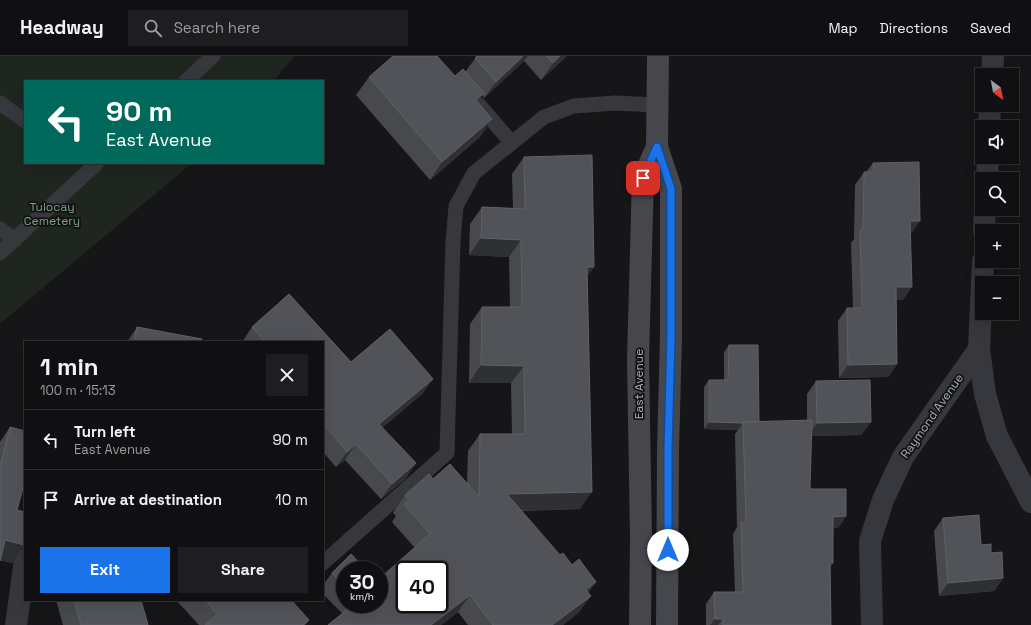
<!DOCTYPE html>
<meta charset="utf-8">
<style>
:root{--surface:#101012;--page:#1e1e20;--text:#f1f3f6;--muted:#9c9d9f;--line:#303032;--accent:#1a73e8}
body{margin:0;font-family:"Space Grotesk",sans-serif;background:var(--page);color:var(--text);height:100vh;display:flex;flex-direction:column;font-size:15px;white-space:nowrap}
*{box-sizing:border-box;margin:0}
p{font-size:13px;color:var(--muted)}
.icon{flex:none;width:22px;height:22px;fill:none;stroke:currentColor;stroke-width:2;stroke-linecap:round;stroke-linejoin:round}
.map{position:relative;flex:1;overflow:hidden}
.panel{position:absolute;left:24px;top:285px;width:300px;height:260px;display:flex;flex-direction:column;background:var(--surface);border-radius:0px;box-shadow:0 4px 16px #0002,0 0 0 1px var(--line)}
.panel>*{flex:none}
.hud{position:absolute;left:24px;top:24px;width:300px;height:84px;border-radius:0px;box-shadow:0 4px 16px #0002,0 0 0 1px var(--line);background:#00695c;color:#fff;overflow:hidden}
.needle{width:26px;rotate:148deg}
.controls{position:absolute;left:975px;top:12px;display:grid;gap:8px}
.controls a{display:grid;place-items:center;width:44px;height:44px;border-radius:0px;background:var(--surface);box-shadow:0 4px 16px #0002,0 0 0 1px var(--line);font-size:20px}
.speed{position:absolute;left:336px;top:505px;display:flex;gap:8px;font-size:20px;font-weight:700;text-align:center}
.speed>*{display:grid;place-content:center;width:52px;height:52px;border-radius:50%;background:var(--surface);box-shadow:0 4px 16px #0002,0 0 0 1px var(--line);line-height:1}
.speed small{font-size:10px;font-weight:400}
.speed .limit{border:2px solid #111;border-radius:6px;background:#fff;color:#111}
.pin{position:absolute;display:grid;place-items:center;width:34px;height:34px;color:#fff;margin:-17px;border-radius:8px;box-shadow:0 2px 6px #0006}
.me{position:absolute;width:44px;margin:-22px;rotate:0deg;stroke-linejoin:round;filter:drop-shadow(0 0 3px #0008)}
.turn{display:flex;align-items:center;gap:14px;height:84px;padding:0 16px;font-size:18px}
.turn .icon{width:52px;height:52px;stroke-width:2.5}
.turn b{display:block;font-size:28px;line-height:34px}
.round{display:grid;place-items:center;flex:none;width:42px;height:42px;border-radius:0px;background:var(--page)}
.summary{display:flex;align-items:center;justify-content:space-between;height:68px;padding:0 16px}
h1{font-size:24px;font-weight:600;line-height:30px}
.cta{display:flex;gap:8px;margin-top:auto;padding:8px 16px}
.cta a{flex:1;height:46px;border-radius:0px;background:var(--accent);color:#fff;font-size:16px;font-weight:600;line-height:46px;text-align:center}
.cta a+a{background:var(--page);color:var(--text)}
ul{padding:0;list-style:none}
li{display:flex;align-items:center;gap:12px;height:60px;padding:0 16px;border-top:1px solid var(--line)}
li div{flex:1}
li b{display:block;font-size:15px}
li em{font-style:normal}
header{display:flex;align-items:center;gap:24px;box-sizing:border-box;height:56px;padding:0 20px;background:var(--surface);border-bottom:1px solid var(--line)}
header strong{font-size:19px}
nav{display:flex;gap:22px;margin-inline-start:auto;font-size:14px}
.search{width:280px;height:36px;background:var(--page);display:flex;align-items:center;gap:10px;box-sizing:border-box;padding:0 14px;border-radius:0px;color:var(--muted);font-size:15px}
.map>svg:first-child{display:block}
.green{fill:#1e261f}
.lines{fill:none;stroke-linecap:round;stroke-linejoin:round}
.lane{stroke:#37383d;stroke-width:15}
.street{stroke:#37383d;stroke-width:22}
.secondary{stroke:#45474d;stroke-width:22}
.wall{fill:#47494d}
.shaded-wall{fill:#2f3033}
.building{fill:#525359;stroke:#5f6168;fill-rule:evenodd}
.route-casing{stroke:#114b97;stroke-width:10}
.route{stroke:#1a73e8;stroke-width:7}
.labels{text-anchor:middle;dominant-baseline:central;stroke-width:3.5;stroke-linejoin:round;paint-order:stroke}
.park-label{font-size:12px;fill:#7fa381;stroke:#111113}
.street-label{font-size:12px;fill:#a8adb8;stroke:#111113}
</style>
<header>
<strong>Headway</strong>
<div class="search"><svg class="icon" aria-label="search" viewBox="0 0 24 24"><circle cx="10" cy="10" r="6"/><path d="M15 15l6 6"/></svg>Search here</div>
<nav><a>Map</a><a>Directions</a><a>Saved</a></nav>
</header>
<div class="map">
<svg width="1031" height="569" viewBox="0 0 1031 569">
<rect width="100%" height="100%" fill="#161618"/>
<path class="green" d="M0,0H295L273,25H25V107H192L0,268Z"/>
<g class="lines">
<path class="lane" d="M186,25L213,0
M0,47L25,65
M478,48L512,87
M0,173L15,184
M0,197L97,107
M323,507L447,397L453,186L456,150L474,117L544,61L574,50L615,47L657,49"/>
<path class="street" d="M992,19L993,0
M989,71L990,49
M987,123L988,101
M984,175L985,153
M983,205L979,293L985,338L997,380L1031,446
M16,569L25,504
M872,569L870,485L883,444L903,401L979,293"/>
<path class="secondary" d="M658,0L657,91L671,133V280L668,394L667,569
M640,569L641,481L638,303L643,122L657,91"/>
</g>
<path class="wall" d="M477,0H567L541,24L524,5L484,42L482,39L477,46L492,63L480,81L430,124L356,39L369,21L455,20L465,16Z
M524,101L587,221L580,453L522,455L591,540L578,557L563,569H468L458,556L441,569H328L343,558L323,538V529L332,517L345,514V548H379L415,492L392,466L396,460L393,457L405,439L433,423L467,428L468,395L480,378H512L511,327H469L470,268L482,251H510L509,201L469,199L470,168L482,151L513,152L512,118Z
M873,107L911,178L903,244H896L897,308L888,321L839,322L838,265L847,252H853L851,187L854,183L855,129L864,116H866Z
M289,238L351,306L390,273L433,323L422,338L382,372L416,407L405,423L381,443L345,404L336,411L323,396V286H242L252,271Z
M137,271L201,286H127Z
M729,289L759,366L807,364V338L816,325L871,366L861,379L811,380L810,433L846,460L838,472H833V507L830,512L831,569H706V548L714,536H735L733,478L737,471L735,378L738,374L704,373V331L709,324H724V296Z
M10,371L24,428L17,454L25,456V492H22L12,507L0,504V505V386Z
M943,462L991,497L1003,522L994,535L939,540L934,475Z
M56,544H141L148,569H63Z
M176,544H291L309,564L305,569H199Z"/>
<path class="shaded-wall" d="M523,0H528L524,5L484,42L496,26Z
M560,0H567L541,24L553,7Z
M484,37L471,54L476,44Z
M492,63L480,81L430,124L442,106Z
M910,165H920L911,178H901Z
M481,182L521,184L509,201L469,199Z
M587,211H594L582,228Z
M896,231H912L903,244H887Z
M897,308L888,321L839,322L848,309Z
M481,309L524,310L511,327H469Z
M433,323L422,338L368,384L379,368Z
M709,366L743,367L738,374L704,373Z
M871,366L861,379L808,380L817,367Z
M356,388L345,404L336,411L347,396Z
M416,407L405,423L381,443L392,428Z
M592,436L580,453L495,455L507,438Z
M846,460L838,472L825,473L833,461Z
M25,482V492H22L12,507L0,504L5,484Z
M830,507H833L825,518Z
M1003,522L994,535L939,540L948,527Z
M596,526L584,543L586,534Z
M470,539L458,556L441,569H431Z
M591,540L578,557L563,569H552Z
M715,563H723L718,569H710Z"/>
<path class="building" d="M393,0H437L455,20L463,13L484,37L476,44L492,63L442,106L369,21Z
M477,0H523L496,26L475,2Z
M546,0H560L553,7Z
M592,99L594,211H587L592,436L507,438L560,499L563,497L572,509L579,503L596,526L586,534L591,540L552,569H493L470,539L431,569H328L354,548H379V523L430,478L404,448L409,444L405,439L429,418L433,423L450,408L479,441L480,378H525L524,310L481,309L482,251H522L521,184L481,182L482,151L525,153L524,101ZM405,514H439V548H405Z
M919,106L920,165H910L912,231H896L897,308L848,309L847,252H862L860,174H863L864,116H874L873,107Z
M289,238L351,306L390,273L433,323L379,368L416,407L392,428L356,388L347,396L323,367V286H265L252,271Z
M137,271L202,283L201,286H134Z
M729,289H758L759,366L743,367L709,366V324H728Z
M870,324L871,366L817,367L816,325Z
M812,364L810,433H846V460L833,461V507H830L831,569H723V563H715L714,536H743L741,466H746L743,366Z
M10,371L25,375V425L17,454L25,456V487L24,489L5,484L0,505V407L1,408Z
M979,459L981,489L991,488V497L1002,496L1003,522L948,527L943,462Z
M351,498L366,514H345V530L332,517Z
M74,544H141L148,569H81Z
M205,544H291L309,564L303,569H205L217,558Z"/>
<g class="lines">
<g class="route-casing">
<path id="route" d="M643,122L657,91L671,133V280L668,394V494"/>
</g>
<use href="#route" class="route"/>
</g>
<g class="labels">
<g class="park-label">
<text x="52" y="151">Tulocay<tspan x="52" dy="14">Cemetery</tspan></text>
</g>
<g class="street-label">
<text transform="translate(639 328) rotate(-90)">East Avenue</text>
<text transform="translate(932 360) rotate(-55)">Raymond Avenue</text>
</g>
</g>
</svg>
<div class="controls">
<a><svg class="needle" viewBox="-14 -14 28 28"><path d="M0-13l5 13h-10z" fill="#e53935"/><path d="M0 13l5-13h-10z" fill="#9c9d9f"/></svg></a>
<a><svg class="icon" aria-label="sound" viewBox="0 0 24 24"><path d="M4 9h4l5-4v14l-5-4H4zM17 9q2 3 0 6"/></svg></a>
<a><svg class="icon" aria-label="search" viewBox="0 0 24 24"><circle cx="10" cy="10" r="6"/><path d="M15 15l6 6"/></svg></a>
<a>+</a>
<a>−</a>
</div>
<div class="speed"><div>30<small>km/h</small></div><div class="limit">40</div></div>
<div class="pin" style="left:643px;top:122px;background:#d93025"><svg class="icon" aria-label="arrive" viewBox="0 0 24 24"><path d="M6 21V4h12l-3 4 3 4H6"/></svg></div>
<svg class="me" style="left:668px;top:494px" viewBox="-20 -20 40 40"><circle r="19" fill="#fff"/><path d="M0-13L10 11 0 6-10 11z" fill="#1a73e8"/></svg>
<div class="hud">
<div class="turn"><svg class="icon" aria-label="left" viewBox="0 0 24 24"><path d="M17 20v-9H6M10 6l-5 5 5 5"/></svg><div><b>90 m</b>East Avenue</div></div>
</div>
<section class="panel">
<div class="summary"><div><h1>1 min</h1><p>100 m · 15:13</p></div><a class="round"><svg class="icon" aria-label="close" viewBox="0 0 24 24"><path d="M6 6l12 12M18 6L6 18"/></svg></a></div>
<ul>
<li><svg class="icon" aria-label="left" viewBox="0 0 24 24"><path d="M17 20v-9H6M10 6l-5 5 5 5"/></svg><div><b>Turn left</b><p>East Avenue</p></div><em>90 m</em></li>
<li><svg class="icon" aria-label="arrive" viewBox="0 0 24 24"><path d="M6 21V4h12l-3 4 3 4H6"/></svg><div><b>Arrive at destination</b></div><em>10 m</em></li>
</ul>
<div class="cta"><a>Exit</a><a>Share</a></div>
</section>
</div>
